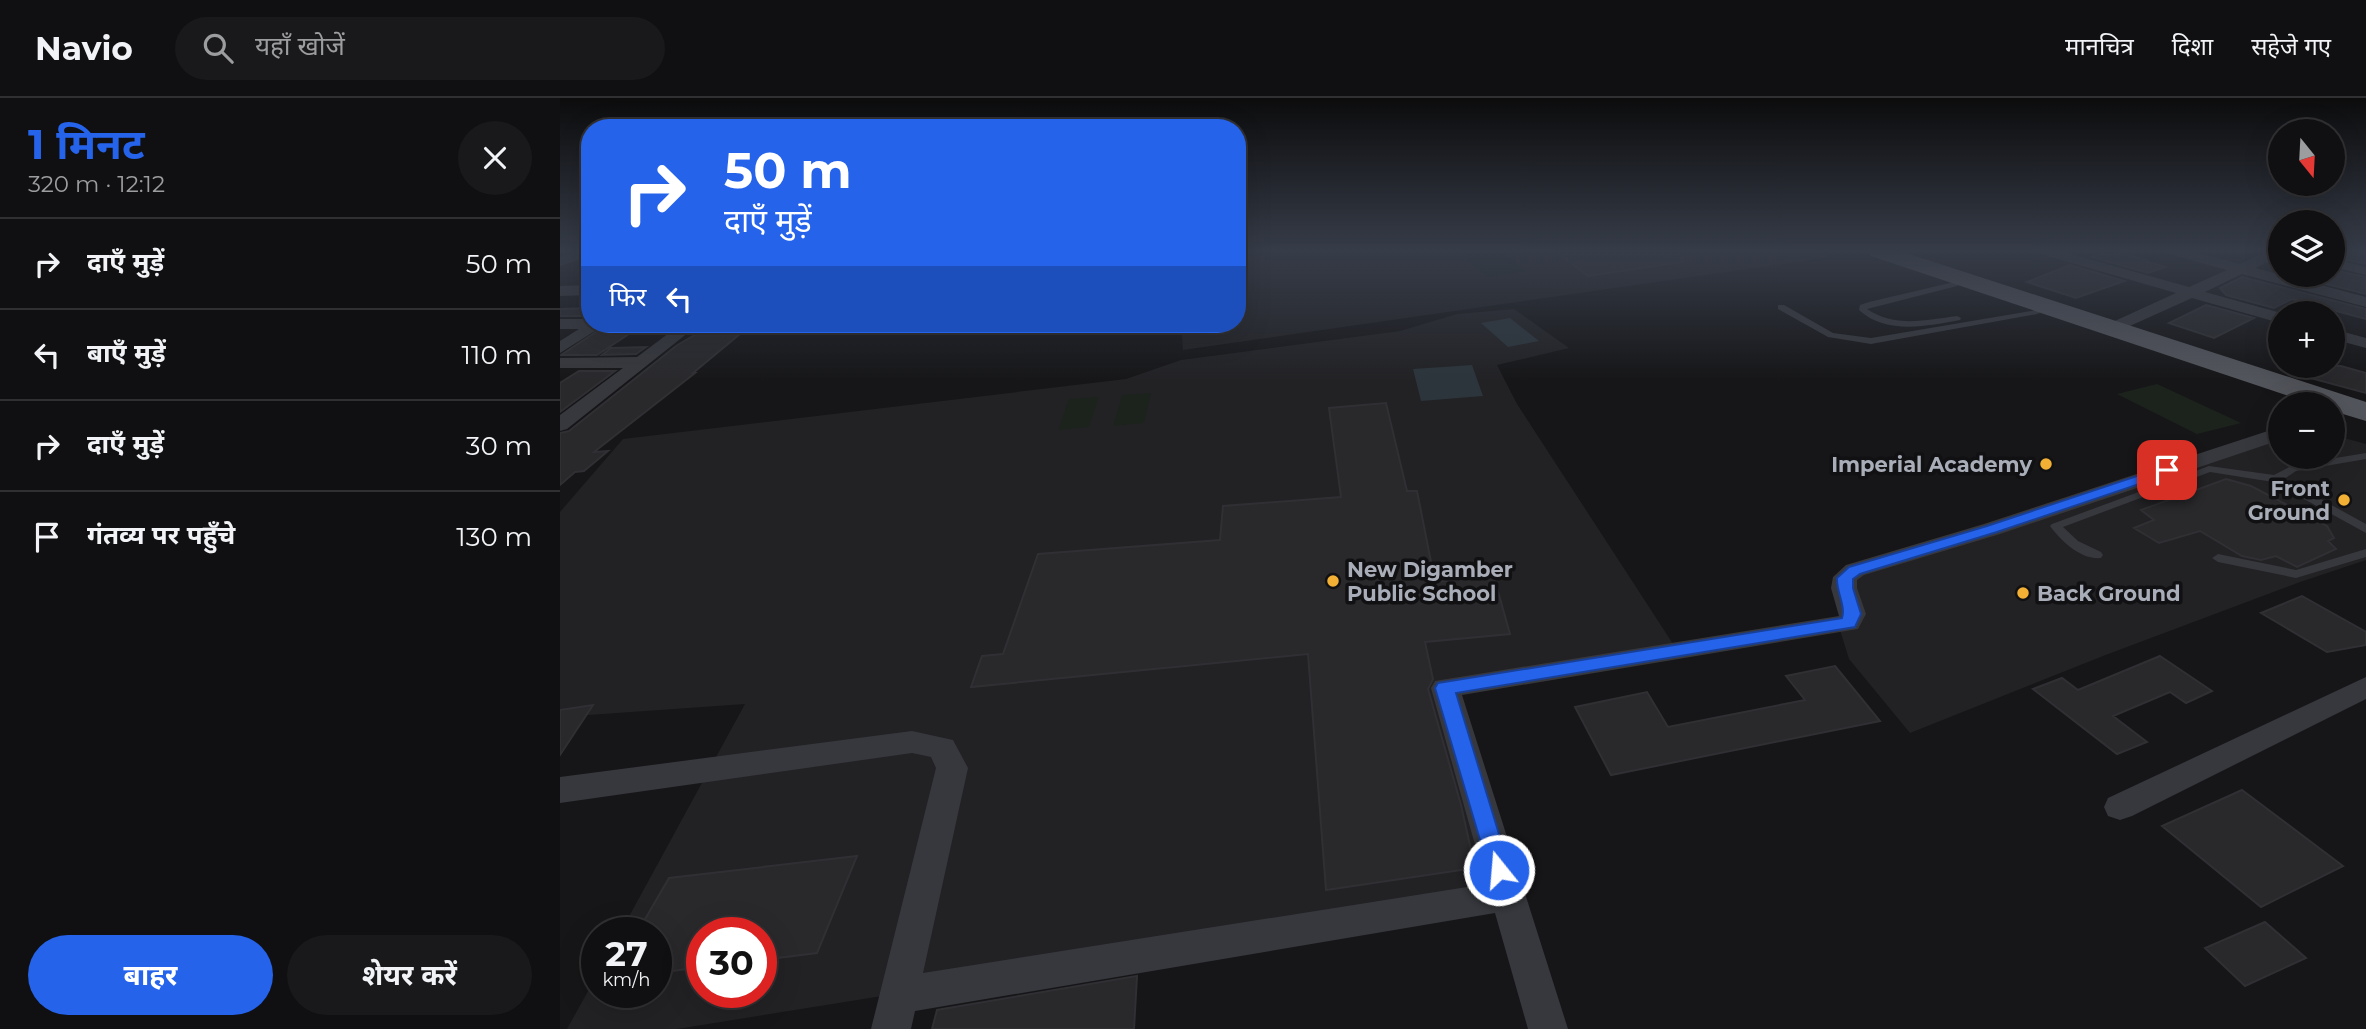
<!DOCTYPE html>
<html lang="hi">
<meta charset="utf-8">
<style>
:root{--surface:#101012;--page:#19191b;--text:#f1f3f6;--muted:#9c9d9f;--line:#303032;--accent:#2563eb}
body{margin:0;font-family:Montserrat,"Noto Sans Devanagari",sans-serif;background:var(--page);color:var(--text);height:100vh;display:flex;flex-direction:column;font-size:26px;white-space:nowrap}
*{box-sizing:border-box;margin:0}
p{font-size:23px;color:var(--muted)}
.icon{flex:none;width:38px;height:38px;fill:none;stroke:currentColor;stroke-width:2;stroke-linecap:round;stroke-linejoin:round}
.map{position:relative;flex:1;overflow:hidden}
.drawer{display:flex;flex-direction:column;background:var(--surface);width:560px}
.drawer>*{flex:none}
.top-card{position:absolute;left:21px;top:21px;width:665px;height:214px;border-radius:28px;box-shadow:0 7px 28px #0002,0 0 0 2px var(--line);background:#2563eb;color:#fff;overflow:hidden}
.needle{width:46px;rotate:162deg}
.fabs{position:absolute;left:1708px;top:21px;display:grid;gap:14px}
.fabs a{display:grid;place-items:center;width:77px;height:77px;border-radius:50%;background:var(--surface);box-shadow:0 7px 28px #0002,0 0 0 2px var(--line);font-size:35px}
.speed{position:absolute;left:21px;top:819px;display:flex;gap:14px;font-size:35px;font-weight:700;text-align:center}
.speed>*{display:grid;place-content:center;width:91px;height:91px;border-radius:50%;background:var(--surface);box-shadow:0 7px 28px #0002,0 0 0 2px var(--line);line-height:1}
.speed small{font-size:18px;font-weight:400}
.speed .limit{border:10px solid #d22;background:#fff;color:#111}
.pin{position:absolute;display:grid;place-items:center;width:60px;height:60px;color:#fff;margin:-30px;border-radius:14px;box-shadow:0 4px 10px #0006}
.me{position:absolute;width:77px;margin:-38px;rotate:343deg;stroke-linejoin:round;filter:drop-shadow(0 0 5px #0008)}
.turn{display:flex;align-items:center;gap:24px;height:147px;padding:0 28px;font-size:32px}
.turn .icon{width:91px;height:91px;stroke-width:2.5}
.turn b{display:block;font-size:49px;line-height:60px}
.then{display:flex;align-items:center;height:66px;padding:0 28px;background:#0003;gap:14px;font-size:26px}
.round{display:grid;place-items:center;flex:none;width:74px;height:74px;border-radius:37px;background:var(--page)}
.overview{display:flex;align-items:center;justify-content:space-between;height:119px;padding:0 28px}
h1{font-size:42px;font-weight:700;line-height:52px;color:var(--accent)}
.cta{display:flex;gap:14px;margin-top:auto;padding:14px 28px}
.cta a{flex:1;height:80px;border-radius:42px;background:var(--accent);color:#fff;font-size:28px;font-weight:700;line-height:80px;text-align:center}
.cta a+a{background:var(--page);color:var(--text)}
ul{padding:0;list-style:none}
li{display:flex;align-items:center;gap:21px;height:91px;padding:0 28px;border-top:2px solid var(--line)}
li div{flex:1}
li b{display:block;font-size:26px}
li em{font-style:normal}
header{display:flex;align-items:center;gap:42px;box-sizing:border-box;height:98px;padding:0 35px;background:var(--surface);border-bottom:2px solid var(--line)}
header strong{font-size:33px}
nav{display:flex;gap:38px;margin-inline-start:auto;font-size:24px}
.search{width:490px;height:63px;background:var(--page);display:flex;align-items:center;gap:18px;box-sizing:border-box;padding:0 24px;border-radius:38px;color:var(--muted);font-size:26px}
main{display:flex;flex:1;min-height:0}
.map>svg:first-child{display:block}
.built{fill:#222225;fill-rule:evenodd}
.green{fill:#1c231d}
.water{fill:#2c353c}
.building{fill:#29292c;stroke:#303034;stroke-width:2}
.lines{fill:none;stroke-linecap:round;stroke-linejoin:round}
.lane{fill:#37383d;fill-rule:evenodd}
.street{fill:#37383d;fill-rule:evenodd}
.primary{fill:#53555c;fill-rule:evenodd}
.route{fill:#2563eb;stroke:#184099;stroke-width:2}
.poi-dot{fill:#f2b134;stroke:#111113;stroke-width:2.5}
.labels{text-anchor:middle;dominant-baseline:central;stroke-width:7;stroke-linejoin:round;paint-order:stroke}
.poi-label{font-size:21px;font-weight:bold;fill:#a8adb8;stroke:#111113;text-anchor:end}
</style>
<header>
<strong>Navio</strong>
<div class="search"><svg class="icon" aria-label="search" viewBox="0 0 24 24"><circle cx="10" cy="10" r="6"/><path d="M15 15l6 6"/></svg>यहाँ खोजें</div>
<nav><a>मानचित्र</a><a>दिशा</a><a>सहेजे गए</a></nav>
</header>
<main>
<section class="drawer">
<div class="overview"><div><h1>1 मिनट</h1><p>320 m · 12:12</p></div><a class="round"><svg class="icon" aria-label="close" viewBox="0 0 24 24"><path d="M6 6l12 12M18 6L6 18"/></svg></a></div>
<ul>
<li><svg class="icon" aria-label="right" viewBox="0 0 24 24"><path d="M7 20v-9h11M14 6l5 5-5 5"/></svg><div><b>दाएँ मुड़ें</b></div><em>50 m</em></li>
<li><svg class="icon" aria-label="left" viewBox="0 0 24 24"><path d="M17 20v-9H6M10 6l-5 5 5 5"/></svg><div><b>बाएँ मुड़ें</b></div><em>110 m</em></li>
<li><svg class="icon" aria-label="right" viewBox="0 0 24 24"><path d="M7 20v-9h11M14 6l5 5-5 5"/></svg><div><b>दाएँ मुड़ें</b></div><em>30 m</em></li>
<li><svg class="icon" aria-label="arrive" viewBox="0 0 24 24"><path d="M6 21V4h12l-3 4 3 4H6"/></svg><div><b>गंतव्य पर पहुँचे</b></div><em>130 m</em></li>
</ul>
<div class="cta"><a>बाहर</a><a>शेयर करें</a></div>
</section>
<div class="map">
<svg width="1806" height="931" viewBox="0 0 1806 931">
<rect width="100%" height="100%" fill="#161618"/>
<path class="built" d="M677,153H1254L1271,159L623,252L621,226H677Z
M954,211L1009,250L937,267L957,306L1117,552L885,590L946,798L117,931H7L37,877V894H96V835H60L185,606L0,619V414L63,341L566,281L621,262L840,233L897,216ZM142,835H201V894H142Z
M1720,335V359H1773V337L1806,346V462L1740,484L1543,558L1350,635L1289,561L1280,532L1285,479Z"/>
<path class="green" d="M918,153H941L965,173L928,179L901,155Z
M1597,286L1681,325L1637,336L1557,296Z
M591,295L584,325L553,328L562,297Z
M539,299L529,329L498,332L509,301Z"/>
<path class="water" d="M950,220L979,243L948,249L921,225Z
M912,267L923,298L861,303L853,271Z"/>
<path class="building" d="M995,153H1122L1123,164L1028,178Z
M1548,153L1587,162L1585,163L1605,169L1588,175L1532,159Z
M1773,153H1806V166L1773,159Z
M1510,167L1564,183L1516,200L1467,184Z
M1773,172L1806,179V196L1731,177H1773Z
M1682,179L1806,211V221L1732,201L1714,210L1666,197L1660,190Z
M1646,207L1694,220L1654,240L1609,225Z
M30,210V218H0V211Z
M48,226H84L37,257H1Z
M153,226H192L133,275H135L34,354L48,353L24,373L15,374L0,387V335L9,333L116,248Z
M86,249L76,256L42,257L51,250Z
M1722,268H1781L1806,275V295L1721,272Z
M19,273H55L0,314V285Z
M826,305L847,393H857L875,484L934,479L950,536L865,544L873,581L868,591L901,707L915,770L766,792L748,556L411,589L422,558L443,556L478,456L660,442L663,408L781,399L769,310Z
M1666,381L1691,388L1767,428L1774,440L1768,443L1776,451L1737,469L1716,458L1701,462L1682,458L1640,433L1599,445L1574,430L1594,422L1581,412Z
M1742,498L1806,534V547L1767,554L1701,515Z
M1600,558L1652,593L1626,605L1610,594L1553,618L1587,644L1557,656L1473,591L1502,580L1518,592Z
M1275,568L1320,623L1051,677L1015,609L1087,594L1108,629L1245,602L1226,578Z
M33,607L0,657V612Z
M1682,692L1783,768L1701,809L1602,728Z
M297,758L257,855L201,862V835H142V869L96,875V835H77L109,780Z
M1705,824L1746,860L1685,888L1645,850Z
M577,878L574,931H372L377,912Z"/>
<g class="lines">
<path class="lane" d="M1394,184L1398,186L1397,188L1307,211C1335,230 1366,222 1397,218L1401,220L1400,222C1367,228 1326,237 1299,212L1300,207L1309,204Z
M1218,207H1224L1273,235L1311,240L1477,212L1481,214L1477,216L1311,246L1268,239L1218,211Z
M1806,355V361L1736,373L1724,381L1806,426V435L1713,384L1650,374L1503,429L1518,443L1541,454L1543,457L1541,460C1521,462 1501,443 1490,428L1492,426L1649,368L1714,377L1733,367Z
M1806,451V459L1736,480L1658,464L1652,460L1658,456L1736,472Z"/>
<path class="street" d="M17,153H30V158L0,168V159Z
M1479,153H1500L1629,189L1667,172L1609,156L1607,153H1629L1680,166L1708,153H1720V158L1695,170L1806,199V209L1682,176L1645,194L1721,215L1720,225L1632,200L1552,236L1544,231L1546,227L1616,195L1481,156Z
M1773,161L1806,169V177L1773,169Z
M30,187V197L0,198V188Z
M0,221H30V226H46L0,255V243L19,231H0Z
M121,226H139L7,331L0,333V317L63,270H0V260L77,259Z
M1773,231L1806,240V250L1773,241Z
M1720,329V342L1440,436L1304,477L1297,482V490L1306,516L1298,531L902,597L1008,931H968L935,815L355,913L351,931H311L376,670L371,659L352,655L0,705V679L352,633L393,642L408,670L363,875L926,786L871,590L875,583L1279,518L1271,490L1273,479L1286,467L1424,426Z
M1806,579V601L1572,718L1560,722L1548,718L1544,709L1548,700Z"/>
<path class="primary" d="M1308,153H1340L1806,304V323L1773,313V306H1753L1311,158Z"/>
</g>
<linearGradient id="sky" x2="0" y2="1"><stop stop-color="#0c0c0d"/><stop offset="0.54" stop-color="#363c48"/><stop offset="1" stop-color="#363c48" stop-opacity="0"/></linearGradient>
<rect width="1806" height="283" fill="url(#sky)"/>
<path class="route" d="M1607,368L1614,372L1612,375L1437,434L1300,476L1293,481V490L1301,516L1295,529L896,595L950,772L947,779L939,782L931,779L875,590L878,585L1282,520C1286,508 1276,493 1277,480L1289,469L1427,428Z"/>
<g class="poi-dot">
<circle cx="1486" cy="366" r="7"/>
<circle cx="1784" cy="402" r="7"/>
<circle cx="773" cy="483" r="7"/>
<circle cx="1463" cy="495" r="7"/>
</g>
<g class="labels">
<g class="poi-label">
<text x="1472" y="366">Imperial Academy</text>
<text x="1770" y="390">Front<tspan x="1770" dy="24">Ground</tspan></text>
<text x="787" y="471" text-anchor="start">New Digamber<tspan x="787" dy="24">Public School</tspan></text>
<text x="1477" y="495" text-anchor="start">Back Ground</text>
</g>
</g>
</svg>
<div class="fabs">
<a><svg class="needle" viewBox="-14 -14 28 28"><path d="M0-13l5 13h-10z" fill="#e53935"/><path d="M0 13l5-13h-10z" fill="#9c9d9f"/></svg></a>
<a><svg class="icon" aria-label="layers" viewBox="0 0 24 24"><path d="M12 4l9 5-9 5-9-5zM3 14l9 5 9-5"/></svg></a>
<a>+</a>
<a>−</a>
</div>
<div class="speed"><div>27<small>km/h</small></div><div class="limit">30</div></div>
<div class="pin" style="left:1607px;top:372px;background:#d93025"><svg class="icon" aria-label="arrive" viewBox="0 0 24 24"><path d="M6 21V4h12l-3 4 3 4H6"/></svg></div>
<svg class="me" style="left:939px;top:772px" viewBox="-20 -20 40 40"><circle r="17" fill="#2563eb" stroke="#fff" stroke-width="3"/><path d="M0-11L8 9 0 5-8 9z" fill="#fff"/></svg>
<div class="top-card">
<div class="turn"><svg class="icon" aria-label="right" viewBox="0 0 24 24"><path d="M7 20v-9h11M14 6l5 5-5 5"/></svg><div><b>50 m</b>दाएँ मुड़ें</div></div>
<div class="then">फिर<svg class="icon" aria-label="left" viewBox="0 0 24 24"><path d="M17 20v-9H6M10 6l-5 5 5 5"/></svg></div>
</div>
</div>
</main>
